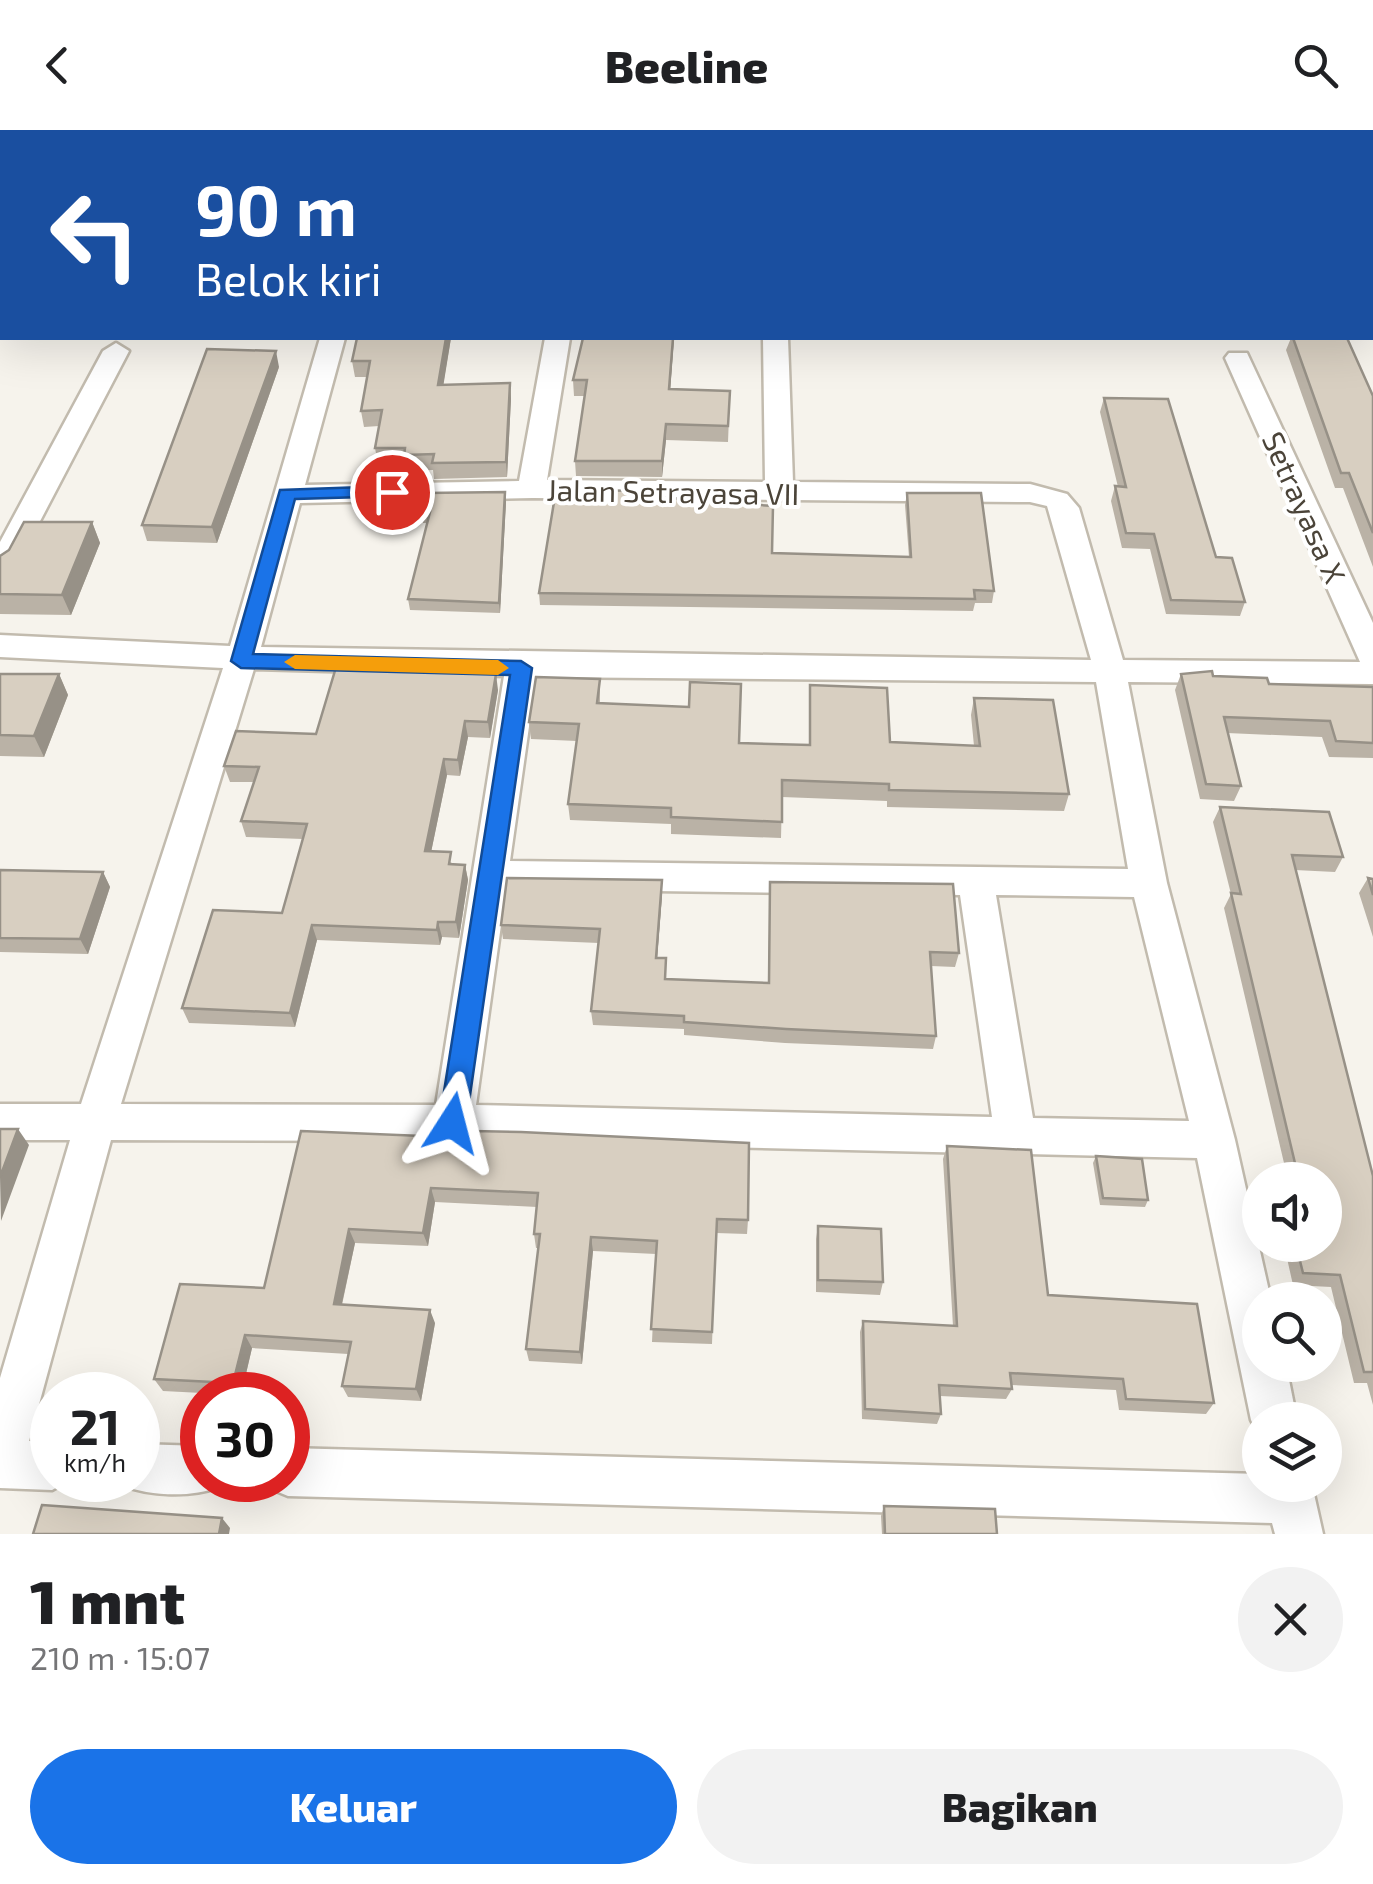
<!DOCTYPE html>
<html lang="id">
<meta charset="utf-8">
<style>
:root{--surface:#fff;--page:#f2f2f2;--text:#202124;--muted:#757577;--accent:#1a73e8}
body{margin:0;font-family:"Exo 2",sans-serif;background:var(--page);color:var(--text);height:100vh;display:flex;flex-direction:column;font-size:38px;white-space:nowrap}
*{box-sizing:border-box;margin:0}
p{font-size:32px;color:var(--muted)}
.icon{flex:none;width:55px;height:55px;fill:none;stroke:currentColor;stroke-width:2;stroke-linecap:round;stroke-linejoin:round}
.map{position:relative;height:1404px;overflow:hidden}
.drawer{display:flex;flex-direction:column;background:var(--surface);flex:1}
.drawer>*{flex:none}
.top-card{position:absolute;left:0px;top:0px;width:1375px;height:210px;box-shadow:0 10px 40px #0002;background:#1a4fa0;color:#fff;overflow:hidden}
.fabs{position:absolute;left:1242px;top:1032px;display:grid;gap:20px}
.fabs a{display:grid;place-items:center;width:100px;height:100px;border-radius:50%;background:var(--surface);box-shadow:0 10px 40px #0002;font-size:50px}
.speed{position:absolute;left:30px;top:1242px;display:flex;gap:20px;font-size:50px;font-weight:700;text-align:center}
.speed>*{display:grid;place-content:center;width:130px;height:130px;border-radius:50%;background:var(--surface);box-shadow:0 10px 40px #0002;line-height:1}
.speed small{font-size:25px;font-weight:400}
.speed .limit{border:15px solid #d22;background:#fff;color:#111}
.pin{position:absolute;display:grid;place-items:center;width:85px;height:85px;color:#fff;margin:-42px;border:5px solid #fff;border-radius:50%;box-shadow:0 2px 10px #0007}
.me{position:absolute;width:110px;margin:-55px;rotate:9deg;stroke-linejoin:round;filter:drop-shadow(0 0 8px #0008)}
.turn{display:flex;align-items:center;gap:35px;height:210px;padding:0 30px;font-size:45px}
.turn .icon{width:130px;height:130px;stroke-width:2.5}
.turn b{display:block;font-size:70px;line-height:85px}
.round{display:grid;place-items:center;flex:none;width:105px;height:105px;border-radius:52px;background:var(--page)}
.headline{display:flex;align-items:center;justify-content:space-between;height:170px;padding:0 30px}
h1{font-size:60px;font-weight:800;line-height:75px}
.button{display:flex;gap:20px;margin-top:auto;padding:20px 30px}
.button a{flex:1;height:115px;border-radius:60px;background:var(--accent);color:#fff;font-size:40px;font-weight:800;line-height:115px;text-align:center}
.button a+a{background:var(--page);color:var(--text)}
header{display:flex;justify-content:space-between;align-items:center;height:130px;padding:0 30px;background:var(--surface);font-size:45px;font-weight:800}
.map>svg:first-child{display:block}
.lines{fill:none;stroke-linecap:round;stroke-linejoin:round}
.lane-casing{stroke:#c2bbae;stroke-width:4}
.street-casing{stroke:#c2bbae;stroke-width:5}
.lane{fill:#fff;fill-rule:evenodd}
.street{fill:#fff;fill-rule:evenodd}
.rail{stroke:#9a9a9a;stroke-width:5;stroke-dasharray:9 9;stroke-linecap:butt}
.wall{fill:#bab2a6}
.shaded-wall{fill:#979187}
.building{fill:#d8cfc1;stroke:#979187;stroke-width:2.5}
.route{fill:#1a73e8;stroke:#114b97;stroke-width:2.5}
.slow{fill:#f59e0b}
.labels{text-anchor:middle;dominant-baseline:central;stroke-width:8;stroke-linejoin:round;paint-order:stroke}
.street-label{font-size:30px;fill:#4b4439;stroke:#fff}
</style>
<header><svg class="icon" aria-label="back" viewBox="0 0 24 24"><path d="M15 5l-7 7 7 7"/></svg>Beeline<svg class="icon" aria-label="search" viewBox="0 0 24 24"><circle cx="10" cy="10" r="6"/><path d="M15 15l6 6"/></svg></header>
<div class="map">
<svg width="1373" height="1404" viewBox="0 0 1373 1404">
<rect width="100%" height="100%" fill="#f6f3ec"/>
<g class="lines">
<g class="lane-casing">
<path id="lane" d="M0,95H2V101H0Z"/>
</g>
<g class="street-casing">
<path id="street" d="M320,208H345L305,355L519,351L545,208H570L547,350L765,352L763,208H788L793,352L1030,354L1067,364L1079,378L1123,530L1360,532L1225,228L1229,223H1247L1373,493V554L1128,552L1167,753L1235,1010L1271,1170H1260V1235H1286L1297,1290H1260V1308L1251,1290L1197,1028L453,1011L111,1010L29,1311L52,1312V1350H70L52,1360L0,1358V1248L70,1010H0V974H81L223,538L0,527V505L230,516ZM532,368L1030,372L1047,376L1091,530L261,517L300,373ZM254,539L504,546L436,975L121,974ZM536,547L1096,552L1128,739L510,731ZM506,759L960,765L992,987L476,975ZM996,765L1134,767L1189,991L1033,988Z
M116,213L129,221L15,439L0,449V412L103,221Z
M138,1314L202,1316V1350H222L219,1357C191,1368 149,1366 121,1355L119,1350H138Z
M288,1318L1260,1344V1355H1312L1323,1404H1275L1272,1393L288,1366L271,1359L267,1350H288Z"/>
</g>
<use href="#lane" class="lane"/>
<use href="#street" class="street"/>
<path class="rail" d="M1273,0L1279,2"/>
</g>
<path class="wall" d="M827,0H1099L1098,2H827Z
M357,208H451L443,255L510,253L511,269L507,347L434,349L433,340L407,341L405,334H378L375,318L379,296L364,297L361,281L367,247H355L352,231Z
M583,208H674L670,259L730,261L728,312L666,310L662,347L576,346L575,331L585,266H574L573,250Z
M1291,208H1347L1373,266V437L1343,358H1335L1286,220Z
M279,237L217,413L147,411L142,395Z
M1104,268L1245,472L1240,486L1166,484L1150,419L1122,418L1111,371L1115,356L1118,357L1100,282Z
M505,362L506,372L500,483L410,480L408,469L427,393H423L421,382Z
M907,363L994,461L992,473H975L973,481L540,475L539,463L659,367L772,423L909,427L905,375Z
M92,392L100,413L71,485L0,484V426Z
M441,542L498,560L490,608L468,607L460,646L447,645L431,722L454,734L465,735L468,750L459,808L442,807L440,815L317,810L295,897L189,893L182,878L282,783L303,709L246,707L241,691L254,652H230L224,636L316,604Z
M0,544H59L68,565L44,627L0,626Z
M1181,544L1213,546L1269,554L1373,557V628L1329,627L1322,607L1227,603L1241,656L1234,671L1200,669L1175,560Z
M600,549V573L739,613L809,615L810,555L890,612L974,616L971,585L974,568L1069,664L1064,681L887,677V671L782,667L781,708L671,704V694L570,690L568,674L577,611L531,609L529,592Z
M1220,677L1343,727L1335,742L1295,740L1373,1046V1275L1367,1253H1354L1331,1157L1293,1155L1284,1115H1325V1050H1288L1224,778L1231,764L1213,692Z
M0,740L103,742L110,757L88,824L0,822Z
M1368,748L1373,749V807L1359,763Z
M770,752L959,823L955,837L931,836L936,906L933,919L785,913L684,905V899L593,895L591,881L599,813L503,809L501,795L662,765L657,828L666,849L768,853Z
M301,1001L748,1090L747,1104L716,1103L712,1214L652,1212L656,1124L593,1121L582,1234L529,1231L526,1219L538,1118H536L534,1104L537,1077L435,1072L428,1116L355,1113L342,1175L435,1193L421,1271L348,1267L342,1256L348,1224L252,1218L241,1265L163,1261L154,1249L264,1158Z
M947,1016L1048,1165L1214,1273L1206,1284L1119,1280L1116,1260L1011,1255L1012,1259L1006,1269L940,1266L941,1284L937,1294L862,1289L860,1202L863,1191L953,1196L943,1029Z
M1096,1026L1148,1070L1145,1077L1100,1075L1093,1033Z
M818,1096L883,1152L880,1165L816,1162V1109Z
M884,1376L997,1404H882L881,1386Z"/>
<path class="shaded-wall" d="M3,0H32L30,2H2V42L0,46V4Z
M446,208H451L441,270L438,255Z
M673,208H674L669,275V259Z
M276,221L279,237L217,413L212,397Z
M510,253L511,269L507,347L506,332Z
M666,294V310L662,347V331Z
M505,362L506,372L500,483L499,473Z
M92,392L100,413L71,485L62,465Z
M59,544L68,565L44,627L34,606Z
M496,544L498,560L490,608L488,592Z
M465,591L468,607L460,646L458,630Z
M444,629L447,645L428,737L425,721Z
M465,735L468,750L459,808L456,792Z
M103,742L110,757L88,824L80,809Z
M662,750V765L656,842V828Z
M438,792L442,807L440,815L437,800Z
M312,795L317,810L295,897L290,883Z
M18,999L29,1015L1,1091L0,1047Z
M431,1058L435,1072L428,1116L423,1103Z
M349,1099L355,1113L339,1187L334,1174Z
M591,1107L593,1121L582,1234L580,1222Z
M430,1180L435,1193L421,1271L416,1259Z
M245,1205L252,1218L241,1265L233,1253Z
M222,1388L230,1398L229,1404H219Z"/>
<path class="building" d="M422,0H497L496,2H421Z
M873,0H1096L1091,2H879Z
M357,208H446L438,255L510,253L506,332L432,333L434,324L404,325L405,318H375L382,280L361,281L370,231H352Z
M583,208H673L669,259L730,261L728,296L666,294L662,331H575L587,250H573Z
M1293,208H1347L1373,266V403L1349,343H1341Z
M207,219L276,221L212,397L142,395Z
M1104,268L1168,269L1216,427L1232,428L1245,472L1171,470L1154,404L1126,403L1115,356L1126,357Z
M556,360L659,361L658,367L773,376L772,423L911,427L907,363H981L994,461L974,460L975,469L539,463Z
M505,362L499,473L408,469L430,382H421L426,363Z
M24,392H92L62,465L0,464V426L9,420Z
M439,532L437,542L496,544L488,592L465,591L458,630L444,629L425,721L451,722L449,734L465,735L456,792H438L437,800L312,795L290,883L182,878L213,780L282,783L307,694L241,691L259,637L224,636L236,601L316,604L337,534Z
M1212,541L1213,546L1267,548L1269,554L1373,557V613L1336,611L1330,591L1224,587L1241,656L1206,654L1181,544Z
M0,544H59L34,606L0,605Z
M536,547L600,549L597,573L689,577L690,552L741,554L739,613L810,615V555L887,558L890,612L980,616L974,568L1053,570L1069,664L889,660V654L782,650V692L671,687V678L568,674L579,594L529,592Z
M1220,677L1329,682L1343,727L1292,725L1373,1046V1242H1364L1340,1145L1303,1143L1296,1115H1325V1050H1299L1231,763L1241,764Z
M0,740L103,742L80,809L0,808Z
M507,748L662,750L656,828H666L665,849L769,853L770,752L953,754L959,823L930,822L936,906L786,899L684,892V886L591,881L600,799L501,795Z
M1368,748L1373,749V765Z
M0,999H18L0,1047Z
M301,1001L471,1008L473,1001L521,1002L749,1013L748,1090L717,1089L712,1202L651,1199L657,1111L591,1107L580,1222L526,1219L540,1104H534L538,1063L431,1058L423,1103L349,1099L334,1174L430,1180L416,1259L342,1256L351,1212L245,1205L233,1253L154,1249L180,1154L264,1158Z
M947,1016L1031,1020L1048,1165L1197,1174L1214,1273L1126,1269L1123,1249L1010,1243L1012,1259L939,1255L941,1284L865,1279L863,1191L957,1196Z
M1096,1026L1142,1029L1148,1070L1103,1068Z
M818,1096L881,1099L883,1152L818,1150Z
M42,1375L222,1388L219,1404H33Z
M884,1376L995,1379L997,1404H885Z"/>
<path class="route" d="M392,356L398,358V366L295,369L253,524L521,531L532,538L466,993L462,1002L452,1005L443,1002L439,993L510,545L241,538L231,531L280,360Z"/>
<path class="slow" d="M295,525L498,530L509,538L498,545L295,539L284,532Z"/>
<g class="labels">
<g class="street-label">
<text transform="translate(673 361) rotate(1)">Jalan Setrayasa VII</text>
<text transform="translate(1305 377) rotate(66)">Setrayasa X</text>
</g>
</g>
</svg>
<div class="fabs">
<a><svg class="icon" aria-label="sound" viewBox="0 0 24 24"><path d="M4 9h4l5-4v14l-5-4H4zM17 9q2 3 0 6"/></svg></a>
<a><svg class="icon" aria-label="search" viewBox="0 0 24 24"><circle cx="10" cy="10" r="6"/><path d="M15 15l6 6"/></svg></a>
<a><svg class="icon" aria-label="layers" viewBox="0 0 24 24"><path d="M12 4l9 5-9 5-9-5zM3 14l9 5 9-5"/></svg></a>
</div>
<div class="speed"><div>21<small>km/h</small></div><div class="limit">30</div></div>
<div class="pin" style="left:392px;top:362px;background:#d93025"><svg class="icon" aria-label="arrive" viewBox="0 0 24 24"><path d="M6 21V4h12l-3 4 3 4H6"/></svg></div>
<svg class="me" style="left:452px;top:993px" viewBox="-20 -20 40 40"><path d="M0-17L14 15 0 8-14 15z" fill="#1a73e8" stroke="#fff" stroke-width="4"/></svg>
<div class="top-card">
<div class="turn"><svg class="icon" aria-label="left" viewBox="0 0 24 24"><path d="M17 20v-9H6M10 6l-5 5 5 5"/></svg><div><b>90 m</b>Belok kiri</div></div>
</div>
</div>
<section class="drawer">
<div class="headline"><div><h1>1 mnt</h1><p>210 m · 15:07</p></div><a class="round"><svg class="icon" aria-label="close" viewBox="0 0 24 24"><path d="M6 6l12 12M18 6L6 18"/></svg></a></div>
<div class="button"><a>Keluar</a><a>Bagikan</a></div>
</section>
